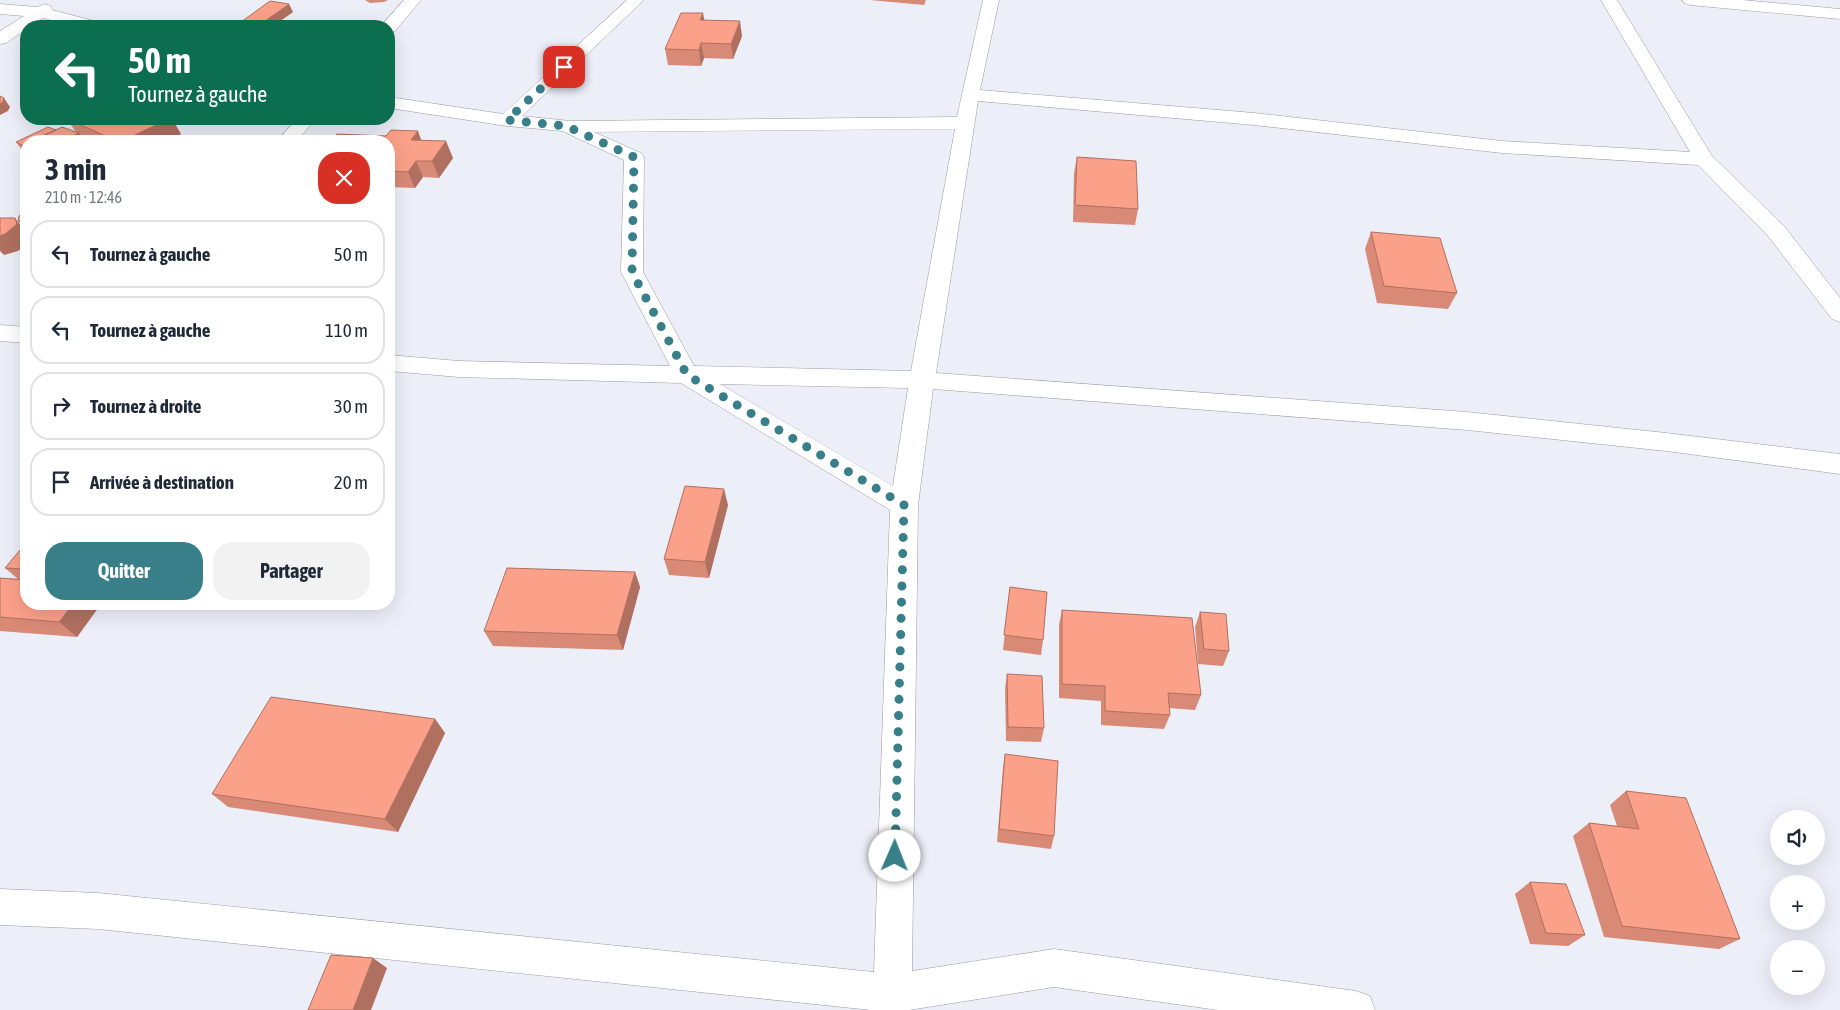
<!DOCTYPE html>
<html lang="fr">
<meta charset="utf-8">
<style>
:root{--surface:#fff;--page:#f2f2f3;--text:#1f2937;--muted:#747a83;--line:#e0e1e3;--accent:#387f89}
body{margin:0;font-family:"Asap Condensed",sans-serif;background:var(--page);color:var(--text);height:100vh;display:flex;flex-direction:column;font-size:19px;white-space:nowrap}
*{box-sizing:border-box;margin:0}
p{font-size:16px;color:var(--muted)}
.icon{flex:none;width:28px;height:28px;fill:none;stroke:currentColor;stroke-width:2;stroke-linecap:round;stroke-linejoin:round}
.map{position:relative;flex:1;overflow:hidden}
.panel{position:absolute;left:20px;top:135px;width:375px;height:475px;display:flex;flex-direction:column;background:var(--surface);border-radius:20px;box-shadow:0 5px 20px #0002}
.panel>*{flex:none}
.guide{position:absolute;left:20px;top:20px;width:375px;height:105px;border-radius:20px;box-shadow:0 5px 20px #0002;background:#0b6e4f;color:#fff;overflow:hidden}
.fabs{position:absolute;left:1770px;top:810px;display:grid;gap:10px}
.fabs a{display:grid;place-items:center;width:55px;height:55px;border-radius:50%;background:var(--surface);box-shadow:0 5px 20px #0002;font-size:25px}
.pin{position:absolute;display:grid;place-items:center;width:42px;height:42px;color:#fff;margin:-21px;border-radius:10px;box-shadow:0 2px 8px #0006}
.me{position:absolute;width:55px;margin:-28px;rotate:1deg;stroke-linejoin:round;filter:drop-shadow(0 0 4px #0008)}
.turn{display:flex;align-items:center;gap:18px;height:105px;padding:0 25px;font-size:22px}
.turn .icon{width:65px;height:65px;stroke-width:2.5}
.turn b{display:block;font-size:35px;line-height:42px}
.round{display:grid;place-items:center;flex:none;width:52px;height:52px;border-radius:20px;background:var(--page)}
.headline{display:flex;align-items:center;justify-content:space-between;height:85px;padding:0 25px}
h1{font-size:30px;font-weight:700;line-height:38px}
.action{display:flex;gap:10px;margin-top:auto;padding:10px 25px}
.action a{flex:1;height:58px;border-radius:20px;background:var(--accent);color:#fff;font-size:20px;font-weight:700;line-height:58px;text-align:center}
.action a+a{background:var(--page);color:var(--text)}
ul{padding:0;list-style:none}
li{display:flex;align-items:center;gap:15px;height:68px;margin:0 10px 8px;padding:0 15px;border:2px solid var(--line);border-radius:20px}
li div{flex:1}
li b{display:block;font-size:19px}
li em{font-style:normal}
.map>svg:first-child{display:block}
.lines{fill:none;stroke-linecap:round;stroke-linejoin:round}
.minor-casing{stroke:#989ba3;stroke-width:1}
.minor{fill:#fff;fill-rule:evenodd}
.wall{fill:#d88a76}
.shaded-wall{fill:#b07060}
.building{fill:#fba089;stroke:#b07060}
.route{stroke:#387f89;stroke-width:9;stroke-dasharray:0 16.2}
</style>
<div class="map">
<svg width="1840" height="1010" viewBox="0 0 1840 1010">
<rect width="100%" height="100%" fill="#eceef8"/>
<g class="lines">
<g class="minor-casing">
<path id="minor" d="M404,0H421L395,31L389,32V26H381Z
M627,0H644L522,116L570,121L957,117L983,0H999L980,90L1254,113L1502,141L1690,152L1601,0H1617L1712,156L1784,226L1840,298V322L1832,319L1768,236L1698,165L1502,153L1254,125L978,101L936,373L1467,412L1666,433L1840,454V474L1666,451L1467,430L933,389L918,505L912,971L1054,949L1356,991L1370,996L1375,1010H1218L1054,987L909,1010H871L98,929L0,925V889L98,893L874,972L890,510L681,383L459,377L389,371V355L459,361L670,366L621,272L624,160L562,131L507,126L389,108V97L503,114ZM955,129L911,371L694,366L643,272L644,157L641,153L594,132ZM720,384L908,388L893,486Z
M1682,0H1742L1840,9V19L1690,5L1684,3Z
M0,4L37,7L45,4L51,6L52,10L98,22L100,26H74L43,18L30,26H26V29L6,43L0,44V31L24,16L0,14Z
M297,119H316L296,141H277Z
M0,325L26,327V343L0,341Z"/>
</g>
<use href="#minor" class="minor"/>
</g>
<path class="wall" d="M365,0H388L384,2L370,3Z
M870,0H926L924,5Z
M293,12L273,26H243L241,22Z
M704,20L742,36L733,59L704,58L701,66L668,65L665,49Z
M67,119H172L181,134L166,141H92L81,136L85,141H26V154L22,150L16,142L56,130L76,132Z
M421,140L453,158L439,178L423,177L415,188L389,187V141Z
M1077,157L1138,209L1135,225L1073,222L1074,173Z
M26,211V231L18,221Z
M1371,232L1457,293L1448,309L1377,303L1365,249Z
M728,505L709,578L669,575L664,559Z
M26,543V604H101L77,637L0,631V578L18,579L5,568Z
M635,572L640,587L623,650L493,646L484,631Z
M1010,587L1043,640L1041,655L1003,650Z
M1062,610L1201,695L1195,710L1169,708L1170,715L1164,729L1101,725V701L1059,698V625Z
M1200,612L1229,651L1223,666L1198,664L1195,627Z
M1007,674L1044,728L1041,742L1006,741L1005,689Z
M435,719L445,733L398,832L228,807L212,794Z
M1005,754L1054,836L1051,849L997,842L1003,768Z
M1626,791L1740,939L1719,949L1604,937L1573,836L1589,823L1617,826L1610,805Z
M1530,882L1585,935L1568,946L1530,944L1515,894Z"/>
<path class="shaded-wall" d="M289,4L293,12L273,26H262L261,24Z
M703,13L706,28L700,20Z
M740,21L742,36L733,59L731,44Z
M701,43L704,58L701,66L699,50Z
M4,98L10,107L8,111L0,115V104Z
M169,119H172L181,134L166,141H122Z
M418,131L424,148L411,140Z
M79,133L85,141H63Z
M446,141L453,158L439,178L432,161Z
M416,161L423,177L415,188L408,172Z
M15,218L26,233V244L18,251L4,255L0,251V236Z
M724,489L728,505L709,578L705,562Z
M635,572L640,587L623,650L617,635Z
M73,604H101L77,637L59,622Z
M435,719L445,733L398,832L385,819Z
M373,958L387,968L371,1010H353Z"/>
<path class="building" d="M270,1L289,4L261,24L241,22Z
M681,13H703L700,20L740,21L731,44L701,43L699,50L665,49Z
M0,96L4,98L2,103L0,104Z
M68,119H169L122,141H116Z
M48,127L56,130L32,141H26V144L24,146L16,142Z
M62,127L79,133L63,141H32Z
M391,130L418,131L411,140L446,141L432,161H416L408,172L389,171V141H331L337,134L386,136Z
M26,144V149L21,147Z
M1077,157L1136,161L1138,209L1075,205Z
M26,211V222L18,221L19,216Z
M0,218H15L17,224L5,234L0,236Z
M1371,232L1440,238L1457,293L1384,286Z
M685,486L724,489L705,562L664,559Z
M26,543V569L5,568Z
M507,568L635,572L617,635L484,631Z
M0,578L26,580V604H73L59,622L0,617Z
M1010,587L1047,592L1043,640L1004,635Z
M1062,610L1192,618L1201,695L1168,693L1170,715L1105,711V686L1062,684Z
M1200,612L1226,614L1229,651L1204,649Z
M1007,674L1042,676L1044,728L1008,727Z
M271,697L435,719L385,819L212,794Z
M1005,754L1058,761L1054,836L999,829Z
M1626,791L1686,798L1740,939L1622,926L1589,823L1639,829Z
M1530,882L1566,884L1585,935L1546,933Z
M331,955L373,958L353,1010H308Z"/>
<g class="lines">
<path class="route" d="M564,67L507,120L566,126L634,157L632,272L687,375L904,505L895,856"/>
</g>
</svg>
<div class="fabs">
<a><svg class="icon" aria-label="sound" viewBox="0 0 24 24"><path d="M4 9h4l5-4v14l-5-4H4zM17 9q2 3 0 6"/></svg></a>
<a>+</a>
<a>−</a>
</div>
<div class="pin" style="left:564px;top:67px;background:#d93025"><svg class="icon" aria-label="arrive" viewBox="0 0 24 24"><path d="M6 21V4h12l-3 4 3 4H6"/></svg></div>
<svg class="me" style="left:895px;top:856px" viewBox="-20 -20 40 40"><circle r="19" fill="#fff"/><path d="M0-13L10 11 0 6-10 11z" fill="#387f89"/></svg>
<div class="guide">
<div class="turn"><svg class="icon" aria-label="left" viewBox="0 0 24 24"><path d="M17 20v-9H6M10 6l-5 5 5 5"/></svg><div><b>50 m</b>Tournez à gauche</div></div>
</div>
<section class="panel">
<div class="headline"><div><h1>3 min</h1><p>210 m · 12:46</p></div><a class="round" style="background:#d93025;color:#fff"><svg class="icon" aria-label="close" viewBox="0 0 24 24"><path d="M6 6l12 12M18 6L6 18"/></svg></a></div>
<ul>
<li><svg class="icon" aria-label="left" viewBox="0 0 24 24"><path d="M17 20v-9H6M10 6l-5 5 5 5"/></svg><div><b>Tournez à gauche</b></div><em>50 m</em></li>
<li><svg class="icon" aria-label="left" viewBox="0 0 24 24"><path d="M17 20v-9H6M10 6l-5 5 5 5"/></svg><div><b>Tournez à gauche</b></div><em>110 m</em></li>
<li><svg class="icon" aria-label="right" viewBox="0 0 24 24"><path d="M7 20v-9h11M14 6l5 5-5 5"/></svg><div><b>Tournez à droite</b></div><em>30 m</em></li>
<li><svg class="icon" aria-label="arrive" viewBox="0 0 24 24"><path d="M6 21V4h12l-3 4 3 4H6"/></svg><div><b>Arrivée à destination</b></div><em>20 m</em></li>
</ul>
<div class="action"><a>Quitter</a><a>Partager</a></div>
</section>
</div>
